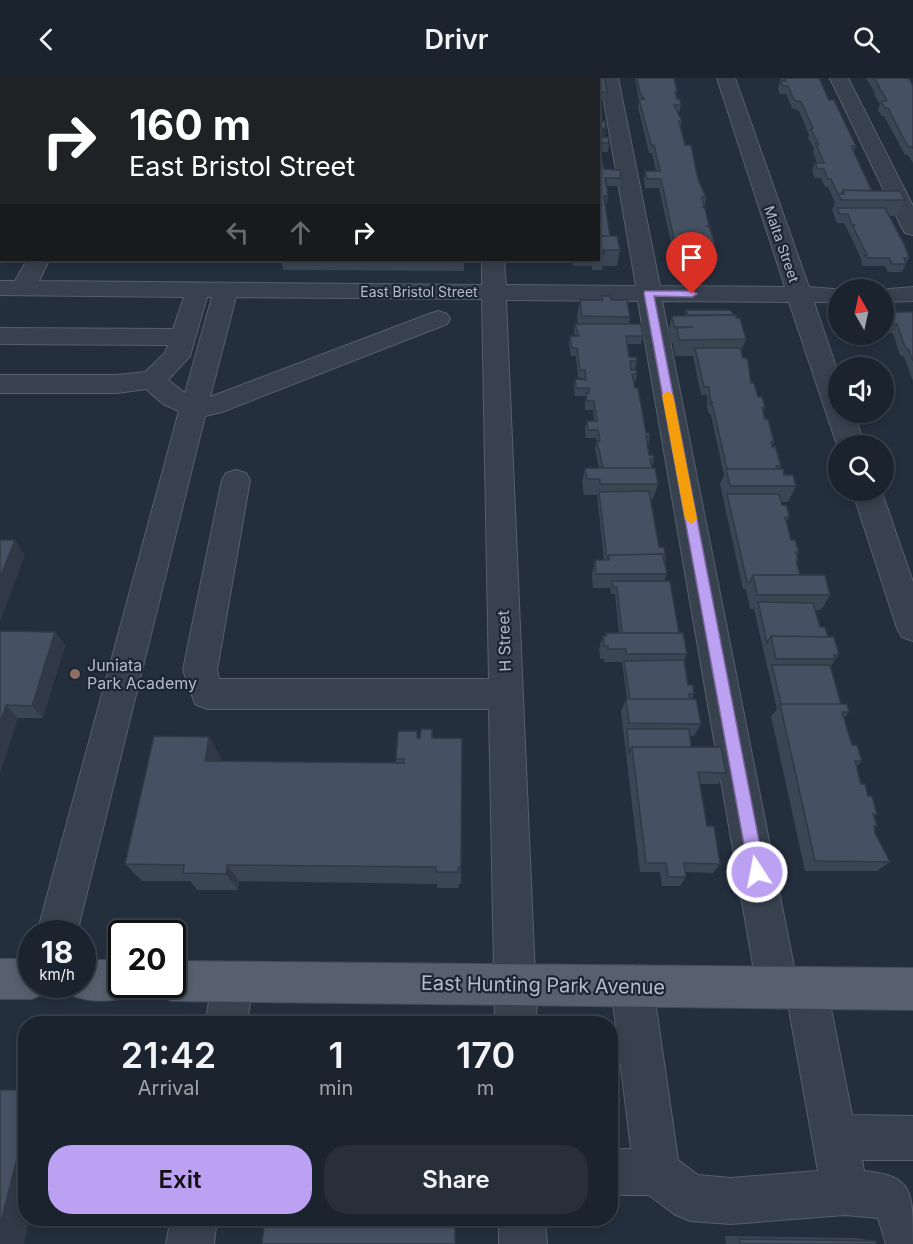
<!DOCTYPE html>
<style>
:root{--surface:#1b232e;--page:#282f3a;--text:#f1f3f6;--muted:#a0a4aa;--line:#39404a;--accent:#bca0f2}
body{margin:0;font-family:Inter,sans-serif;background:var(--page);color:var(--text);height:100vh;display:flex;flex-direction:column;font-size:22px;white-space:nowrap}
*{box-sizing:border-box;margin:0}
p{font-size:20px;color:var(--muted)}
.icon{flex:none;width:33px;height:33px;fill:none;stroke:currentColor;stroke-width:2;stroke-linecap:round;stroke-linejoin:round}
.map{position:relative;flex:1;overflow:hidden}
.drawer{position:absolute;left:18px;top:938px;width:600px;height:210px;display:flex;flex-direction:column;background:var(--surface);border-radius:24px;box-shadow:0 3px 9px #0003,0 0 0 2px var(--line)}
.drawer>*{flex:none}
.top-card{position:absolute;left:0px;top:0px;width:600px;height:183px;box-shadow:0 3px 9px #0003,0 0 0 2px var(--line);background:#202124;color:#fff;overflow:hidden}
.needle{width:39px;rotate:351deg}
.fabs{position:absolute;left:828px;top:201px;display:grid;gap:12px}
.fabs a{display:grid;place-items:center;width:66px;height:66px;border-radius:50%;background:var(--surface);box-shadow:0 3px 9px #0003,0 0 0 2px var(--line);font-size:30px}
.speed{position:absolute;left:18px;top:842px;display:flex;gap:12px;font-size:30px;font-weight:700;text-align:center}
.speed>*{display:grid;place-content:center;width:78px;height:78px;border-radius:50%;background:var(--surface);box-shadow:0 3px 9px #0003,0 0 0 2px var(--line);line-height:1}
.speed small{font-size:15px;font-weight:400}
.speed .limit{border:3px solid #111;border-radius:9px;background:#fff;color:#111}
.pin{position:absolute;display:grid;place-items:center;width:51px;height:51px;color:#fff;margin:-62px -26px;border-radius:50% 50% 50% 0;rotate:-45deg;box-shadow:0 0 6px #0007}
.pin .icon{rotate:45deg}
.me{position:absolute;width:66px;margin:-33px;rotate:349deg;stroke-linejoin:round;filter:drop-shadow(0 0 4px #0008)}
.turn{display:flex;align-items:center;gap:21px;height:126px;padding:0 30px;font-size:27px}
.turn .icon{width:78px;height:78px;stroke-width:2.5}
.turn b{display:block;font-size:42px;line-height:51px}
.lanes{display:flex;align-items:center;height:57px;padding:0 30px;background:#0003;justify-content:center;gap:30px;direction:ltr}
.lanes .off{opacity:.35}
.eta{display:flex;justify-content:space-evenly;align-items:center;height:102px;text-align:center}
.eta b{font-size:36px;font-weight:600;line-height:42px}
.action{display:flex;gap:12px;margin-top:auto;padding:12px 30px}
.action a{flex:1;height:69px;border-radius:24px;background:var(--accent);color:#111;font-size:24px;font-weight:600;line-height:69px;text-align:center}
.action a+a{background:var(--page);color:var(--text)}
header{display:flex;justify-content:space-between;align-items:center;height:78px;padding:0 30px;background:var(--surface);font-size:27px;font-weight:600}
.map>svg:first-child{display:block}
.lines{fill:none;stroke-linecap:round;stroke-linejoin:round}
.minor-casing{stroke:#565f6c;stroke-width:2}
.major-casing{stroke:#414a57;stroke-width:2}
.minor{fill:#38414e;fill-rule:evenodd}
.major{fill:#56606e;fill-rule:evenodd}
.wall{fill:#3b4654}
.shaded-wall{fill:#303945}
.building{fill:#455162;stroke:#303945;stroke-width:1.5}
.route{fill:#bca0f2;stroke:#7a689d;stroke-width:1.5}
.slow{fill:#f59e0b}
.education-dot{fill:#8d6e63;stroke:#1d2633;stroke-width:2}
.labels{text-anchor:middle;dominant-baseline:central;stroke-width:4.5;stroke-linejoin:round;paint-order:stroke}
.far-street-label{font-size:14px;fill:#b4bcc9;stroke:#1d2633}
.street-label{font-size:16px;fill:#b4bcc9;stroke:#1d2633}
.poi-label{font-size:16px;fill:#b4bcc9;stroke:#1d2633;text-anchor:start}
.near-street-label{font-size:20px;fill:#b4bcc9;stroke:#1d2633}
</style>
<header><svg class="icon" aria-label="back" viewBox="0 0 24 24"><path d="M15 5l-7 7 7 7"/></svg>Drivr<svg class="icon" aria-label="search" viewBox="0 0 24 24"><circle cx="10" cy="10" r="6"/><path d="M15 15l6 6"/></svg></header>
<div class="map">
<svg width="913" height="1166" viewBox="0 0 913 1166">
<rect width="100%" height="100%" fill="#242f3e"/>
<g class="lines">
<g class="minor-casing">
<path id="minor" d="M294,0H312V2H294Z
M479,0H497V2H479Z
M600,0H618L660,208L785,209L717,0H735L809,209L845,212H838V224H814L838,295V334H853L865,368H838V370L789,224L662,223L795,894L806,889L821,895L827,910L852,1037L913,1038V1082H862L864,1093C913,1098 913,1112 913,1166H886L878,1140L845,1137L731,1146L690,1143L674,1136L649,1117H610V1071H631L611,908L617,893L632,887L647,893L653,908L678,1082L698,1097L731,1100L818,1093L788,926L778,931L763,925L757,910L638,223L506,222L537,945H495L489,631H207L195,626L183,592L222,402L226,395L236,392L246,395L250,402L217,592L219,601H489L482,221L236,219L210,319L429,236L438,233L447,236L450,241L447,246L222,334L205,338L77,855H37L179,333L163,326L146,311L117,315H0V297H117L145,294L165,275L168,267L0,266V250L173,251L184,219L0,217V203H15L27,182H49L39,203L482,207V182H504L506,207L636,208ZM207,219H212L185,315L168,302L190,278Z
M830,0H848L913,128V157L905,155L902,150Z
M0,153H2V167H0Z
M913,209V223L884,224V212H877Z
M852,412H881L913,504V563L902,559L897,550Z
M233,884L247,890L253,904L247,945H205L213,904L219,890Z
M171,1140H217L214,1166H166Z
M499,1140H545L547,1166H499Z"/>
</g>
<g class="major-casing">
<path id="major" d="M0,881H32V906H50L46,915L32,921H0Z
M82,882H122V906H141L136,916C115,925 89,925 68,916L63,906H82Z
M172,883L913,890V932L172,923L158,917L153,906H172Z"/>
</g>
<use href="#minor" class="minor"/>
<use href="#major" class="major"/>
</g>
<path class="wall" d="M16,0H195V2H16Z
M320,0H444V2H320Z
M554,0H604L607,14L606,22H598V2H554Z
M635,0H674L677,14V21L681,27L679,35H678L682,43L680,49L685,67L706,120L704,130L709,149L715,166L713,173L714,175L719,179L717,187H705L703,194H682L680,187H676L659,110H645L644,101L645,93H656L652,75H649L638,29L639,23Z
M781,0H819L829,22L856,68L854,73L872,113L905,122L897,138H889L909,180L902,194H888L885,188H863L861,185L862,183L850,157V156L849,155L844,145H837L832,132L835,125L828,109H825L821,100H815L812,93L815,85H817L813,74L814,70L808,60L809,57L799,33L792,30L786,16H780L778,11Z
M866,0H909L913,8V85L908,77H905L884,38H882L878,32L880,26L874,17L875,15Z
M0,8H2V142H0Z
M598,43L606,50L605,58L609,65L608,74H601L604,91L621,100L620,108H607L608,118L607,126H605L610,158L620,172L617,188H602V192H592V188H573L572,182H598Z
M281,182H464V193L283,192Z
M602,218L611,222L630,239L629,246L643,258L641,266H627L629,279L637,283L635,291H631L637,296L635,305H634L646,355L650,359L648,367L649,377L654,381L652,389L658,406L653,421H651L659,469L666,484L665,486L667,496L664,503L679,555L687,576L684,582L688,607L694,616L692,621L701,646L694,658H690L691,669L726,695L718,706H700L707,748L720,786L713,795L686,794V799L680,808H662L660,794H640L621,633L626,621H627L622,584H604V581H600L599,571L603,558H606V555H619L615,516H611L610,510H593L592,497L595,482H604L597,417H584L582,405L585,390H599L595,371L597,363L596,360H586L585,351L587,343H594L593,332H585V323L586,318H575L574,310L575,301L583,302V300H578L576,278H571L569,266L570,258H575L574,255L575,246H578L577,238L580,222H602Z
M686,232L733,237L736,240L746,261L741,274L751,305L765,329L763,334L774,364L772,369L781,388L780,391L796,408L788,424H781L782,427L789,439L786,445L791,462L799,474L797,478L798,482L797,485L800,497L830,517L821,532H815L820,549L828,559L839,576L831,588L841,626L849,634L844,640L852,667L862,683L857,688L861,706L868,718L877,736L874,739L877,748L874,750L875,755L890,784L877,793H805L771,638L777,631L754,531H750L746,511H743L720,406L724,397L711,337L708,334V331L707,329V317H701L693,278H675L673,265H670L668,254L672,238H685Z
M913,234V303L904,279L900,277L893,255H884V239H887L890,235Z
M0,553L55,554L65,567L43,640H18L0,695Z
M432,651L433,660H462L461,806H459L458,810H437V806L239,803L238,812H197L190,803H142L125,786L209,659L221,680V683L396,685V681L418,660H420Z
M725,1158L854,1160L876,1163V1166H726Z"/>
<path class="shaded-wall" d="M606,50L605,58L598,59V51Z
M15,462L25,477L0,544V500Z
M55,554L65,567L43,640L32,628Z
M6,627L18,640L0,695V646Z
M209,659L221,680L217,703L205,683Z
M227,787L239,803L238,812L226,796Z
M26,1045V1140H30L24,1166H0V1148Z"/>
<path class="building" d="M53,0H194V2H52Z
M268,0H288L287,2H267Z
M556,0H604L607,14H598V2H556Z
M637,0H674L677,14H675L677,21H680L681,27H674L682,43H679L685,67H691L698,101L706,120L702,119L704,129H702L705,130L709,148H707L710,150L715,166H712L714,175L718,176L719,179H704L706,185H684L682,179H678L661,101H647L645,93H660L654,67H651L639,21H644L640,15Z
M785,0H819L829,22H834L856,68H851L872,113L843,112L841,116H838L831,101H828L824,91H818L815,85H824L816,66H819L811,52L813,50L801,24L794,22L788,8H783L780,3H786Z
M874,0H909L913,8V71L912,69H908L888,30H885L881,24L887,22L878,8H879Z
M0,8H2V47H0Z
M598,43H605L606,50L598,51Z
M0,56H2V112H0Z
M598,59H608L609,65H599L604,91L620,92L621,100H605L608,118H604L610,158H598Z
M843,112L900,113L905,122H841L838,116H844Z
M837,130H885L905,168L909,180H904L906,186H892L889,180H866L865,177H867L853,149L855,147H852L848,136H840Z
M598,158H617L620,172H603L604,176L598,175Z
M602,218H610L611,222H627L630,239L582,238L580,222H603Z
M686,232H729L732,234L733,237H688Z
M891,234H913V283L908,271L905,269L897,246H887L884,239H892L890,235Z
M736,237V240H740L746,261L679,262L677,250L693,249H674L672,238Z
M575,246H641L643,258H626L629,279H636L637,283H630L631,292H636L637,296H632L635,310H638L646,355H649L650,359L646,358L649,377H653L654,381H650L652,390H603L598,368L597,363H600L598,352H588L587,343H597L594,323H587L586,315H589V310H576L575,301L586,302L585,292H580L577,270H572L570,258H579Z
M695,270H740L743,280H746L748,283L751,305H754L758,319H762L765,329H762L764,338L765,341H768L774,364H771L772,369L775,368L781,388H776L777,391H727L713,329L710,325H713L710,321L709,309H704Z
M585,390H655L658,406H600V401H587Z
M726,391H783L784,397H793L796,408H730Z
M649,413L659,469H664L666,484H664L663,476L609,477L607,482L599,414Z
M727,416H779L782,427H786L788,433L789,439H785L791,462H795L799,474H796L798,482H796L800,497H753L750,504H747Z
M0,462H15L0,500Z
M663,476L667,496H596L595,482H609V477Z
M753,497H825L830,517H757Z
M612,503H670L679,555H622L617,509H613Z
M758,524L813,525L820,549H825L828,559L771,558L767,565Z
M0,553L55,554L32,628L6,627L0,646Z
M606,555H683L687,576H626V571H608V568H604L603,558H606Z
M771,558L834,559L839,576L834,577L835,581H776Z
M684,582L688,607H693L694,616H689L690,621H630L624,583Z
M772,587H830L841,626H781Z
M626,621H696L701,646L629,645Z
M780,626H847L849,634H842L852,667H857L862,683H855L861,706H865L868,718H872L877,736H873L877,748H874L875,755L890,784L815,783Z
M421,651H432V660H462L461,790L459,789L458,794H436V789L227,787L226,796L183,795L184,787L125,786L154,658L209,659L205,683L404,685V681H396L398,653H417V660H420Z
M627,651H689L691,669H632L629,675Z
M632,669H721L726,695L698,694L707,748H714L720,786L684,785L686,799H668L666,785H646Z
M0,1012H26V1045L0,1148Z
M265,1140H455V1166H262Z
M739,1161L876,1163V1166H740Z"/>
<path class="route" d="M645,213H692L697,216L692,219L654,218L765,794L762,799L757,802L751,799L749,794L644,215Z"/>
<path class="slow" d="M668,313L673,317L697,441L691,446L685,441L662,317Z"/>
<circle class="education-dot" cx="75" cy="596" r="6"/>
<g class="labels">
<g class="far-street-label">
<text transform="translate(782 166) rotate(71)">Malta Street</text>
<text x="419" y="213">East Bristol Street</text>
</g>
<g class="street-label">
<text transform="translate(504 563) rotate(-92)">H Street</text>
</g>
<g class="poi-label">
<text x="87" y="587">Juniata<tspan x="87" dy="18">Park Academy</tspan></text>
</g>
<g class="near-street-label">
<text transform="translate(543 907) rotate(1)">East Hunting Park Avenue</text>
</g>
</g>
</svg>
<div class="fabs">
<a><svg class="needle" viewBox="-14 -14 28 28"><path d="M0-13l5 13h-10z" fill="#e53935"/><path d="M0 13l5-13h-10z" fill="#a0a4aa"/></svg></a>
<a><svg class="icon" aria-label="sound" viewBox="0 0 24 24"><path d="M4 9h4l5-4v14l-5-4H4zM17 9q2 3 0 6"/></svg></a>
<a><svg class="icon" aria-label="search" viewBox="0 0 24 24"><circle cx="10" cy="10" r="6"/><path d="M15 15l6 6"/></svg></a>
</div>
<div class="speed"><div>18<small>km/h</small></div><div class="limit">20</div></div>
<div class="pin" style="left:692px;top:216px;background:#d93025"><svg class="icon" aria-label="arrive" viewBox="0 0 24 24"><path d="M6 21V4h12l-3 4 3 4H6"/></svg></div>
<svg class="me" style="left:757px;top:794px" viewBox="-20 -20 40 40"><circle r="17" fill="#bca0f2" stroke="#fff" stroke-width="3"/><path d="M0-11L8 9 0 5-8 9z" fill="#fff"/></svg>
<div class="top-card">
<div class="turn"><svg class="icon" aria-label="right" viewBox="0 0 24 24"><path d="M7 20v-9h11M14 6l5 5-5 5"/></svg><div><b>160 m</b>East Bristol Street</div></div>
<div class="lanes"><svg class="icon off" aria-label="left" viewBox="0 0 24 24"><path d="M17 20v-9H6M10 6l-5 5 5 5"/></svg><svg class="icon off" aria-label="ahead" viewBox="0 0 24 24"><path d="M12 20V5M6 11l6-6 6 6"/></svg><svg class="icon" aria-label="right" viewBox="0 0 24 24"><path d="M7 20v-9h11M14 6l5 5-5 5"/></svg></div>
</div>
<section class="drawer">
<div class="eta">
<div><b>21:42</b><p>Arrival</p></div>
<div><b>1</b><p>min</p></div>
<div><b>170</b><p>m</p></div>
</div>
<div class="action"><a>Exit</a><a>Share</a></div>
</section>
</div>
